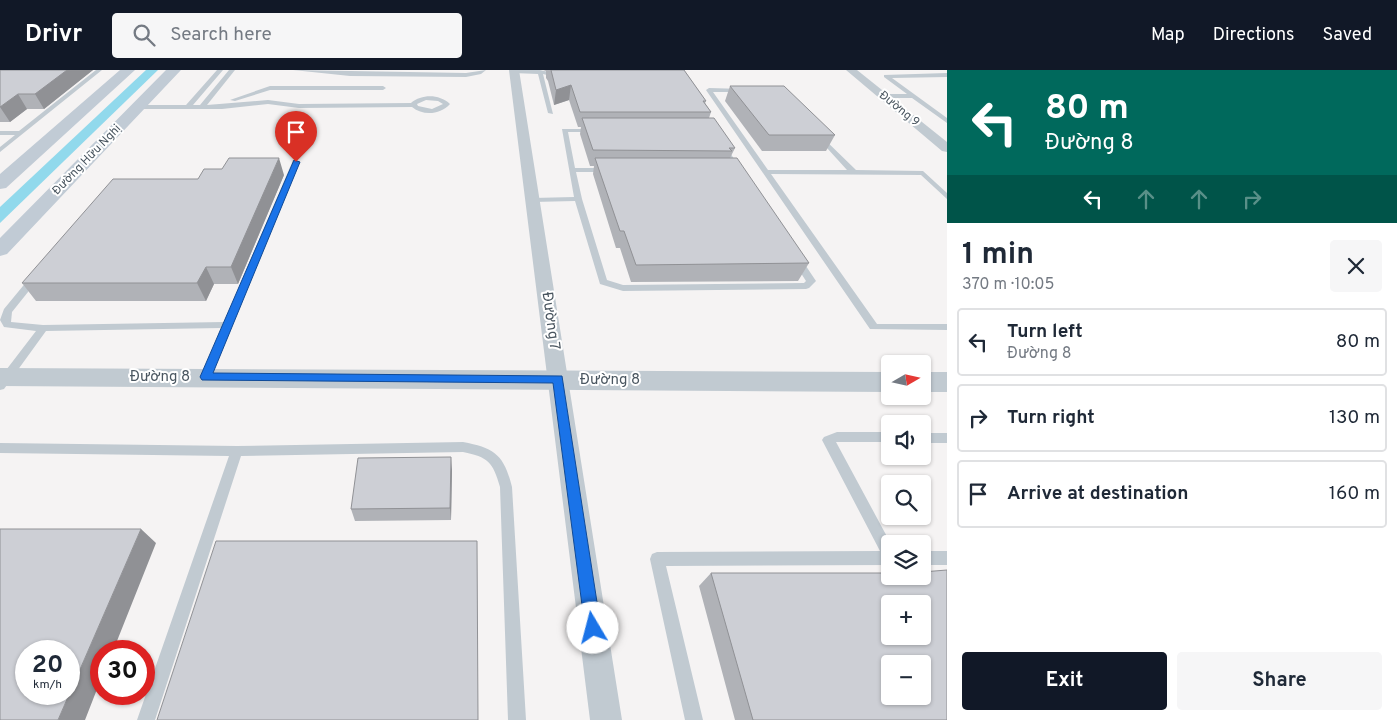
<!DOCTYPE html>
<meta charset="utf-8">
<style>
:root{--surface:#fff;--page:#f6f6f7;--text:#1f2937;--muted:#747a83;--line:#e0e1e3;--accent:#111827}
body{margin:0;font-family:Overpass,sans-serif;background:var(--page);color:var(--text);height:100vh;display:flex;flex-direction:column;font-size:19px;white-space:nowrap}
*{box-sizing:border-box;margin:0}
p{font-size:16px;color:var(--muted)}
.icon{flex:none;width:28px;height:28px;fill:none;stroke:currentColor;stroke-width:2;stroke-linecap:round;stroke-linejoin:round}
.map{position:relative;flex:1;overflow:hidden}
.details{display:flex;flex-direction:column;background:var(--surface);width:450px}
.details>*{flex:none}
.guide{background:#00695c;color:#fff;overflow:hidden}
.needle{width:32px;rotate:81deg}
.buttons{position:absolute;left:881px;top:285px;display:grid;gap:10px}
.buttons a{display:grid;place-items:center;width:50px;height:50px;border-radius:5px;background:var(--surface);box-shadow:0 1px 4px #0004;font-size:25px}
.speed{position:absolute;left:15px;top:570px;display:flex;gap:10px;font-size:25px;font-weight:700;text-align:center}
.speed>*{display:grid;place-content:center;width:65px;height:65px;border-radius:50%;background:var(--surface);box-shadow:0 1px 4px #0004;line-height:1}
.speed small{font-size:12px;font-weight:400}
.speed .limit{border:8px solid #d22;background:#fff;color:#111}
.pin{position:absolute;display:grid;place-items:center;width:42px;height:42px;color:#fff;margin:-51px -21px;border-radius:50% 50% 50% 0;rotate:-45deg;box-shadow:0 0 5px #0007}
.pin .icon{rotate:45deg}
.me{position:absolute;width:55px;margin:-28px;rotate:352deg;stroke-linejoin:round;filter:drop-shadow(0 0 4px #0008)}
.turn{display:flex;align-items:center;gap:18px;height:105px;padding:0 15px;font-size:22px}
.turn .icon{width:65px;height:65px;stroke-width:2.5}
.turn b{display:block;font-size:35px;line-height:42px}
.lanes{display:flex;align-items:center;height:48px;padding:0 15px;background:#0003;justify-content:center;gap:25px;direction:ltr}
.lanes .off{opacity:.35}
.round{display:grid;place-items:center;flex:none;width:52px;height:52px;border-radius:5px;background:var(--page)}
.summary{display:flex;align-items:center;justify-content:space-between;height:85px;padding:0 15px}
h1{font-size:30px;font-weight:700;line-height:38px}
.primary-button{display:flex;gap:10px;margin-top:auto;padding:10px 15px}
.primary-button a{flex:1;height:58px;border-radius:5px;background:var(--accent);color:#fff;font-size:20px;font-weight:700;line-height:58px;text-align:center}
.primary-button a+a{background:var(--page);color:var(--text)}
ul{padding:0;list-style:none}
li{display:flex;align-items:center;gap:15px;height:68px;margin:0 10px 8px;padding:0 5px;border:2px solid var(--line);border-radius:5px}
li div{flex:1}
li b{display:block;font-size:19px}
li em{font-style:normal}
header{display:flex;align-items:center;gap:30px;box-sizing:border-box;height:70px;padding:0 25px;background:var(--accent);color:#fff}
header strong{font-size:24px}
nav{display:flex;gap:28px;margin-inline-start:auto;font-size:18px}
.search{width:350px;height:45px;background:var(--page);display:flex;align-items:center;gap:12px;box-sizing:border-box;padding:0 18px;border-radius:5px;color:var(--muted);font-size:19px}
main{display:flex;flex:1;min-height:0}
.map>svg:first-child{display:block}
.water{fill:#91d9ec}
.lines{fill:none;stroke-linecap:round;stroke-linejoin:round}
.service{fill:#c1cad1;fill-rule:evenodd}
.minor{fill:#c1cad1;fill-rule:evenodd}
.tertiary{fill:#c1cad1;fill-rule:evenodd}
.secondary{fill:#c1cbd5;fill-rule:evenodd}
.wall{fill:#b0b2b7}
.shaded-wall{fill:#909195}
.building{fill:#cdcfd5;stroke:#909195;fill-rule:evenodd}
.route{fill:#1a73e8;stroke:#114b97}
.labels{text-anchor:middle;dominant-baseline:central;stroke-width:4;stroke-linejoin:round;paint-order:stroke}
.far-street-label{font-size:12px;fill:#4a5660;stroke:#fff}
.street-label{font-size:15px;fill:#4a5660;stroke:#fff}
</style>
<header>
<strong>Drivr</strong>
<div class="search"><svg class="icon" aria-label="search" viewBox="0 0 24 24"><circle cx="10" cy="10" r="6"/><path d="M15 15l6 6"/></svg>Search here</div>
<nav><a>Map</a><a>Directions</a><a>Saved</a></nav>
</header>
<main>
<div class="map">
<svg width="947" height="650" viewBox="0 0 947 650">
<rect width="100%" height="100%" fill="#f5f3f3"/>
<path class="water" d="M146,0H158L0,153V137Z"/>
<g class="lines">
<path class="service" d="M96,0H102L0,82V77L15,65H0V61H19Z
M217,0H223L193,35H200L229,0H235L207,35L268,30L299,34L411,33C422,24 439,24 450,34C440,45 423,46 412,37L299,38L268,34L222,39H138L135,37L138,35H186ZM426,30L438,31L443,34L432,39L418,36L417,34Z
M293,0L466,3L486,0L481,4L466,7L350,6Z
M515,0H540L561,5L559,8L543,4L553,44L548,43L538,4L513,3Z
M947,3V7L892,8L947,48V53L912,28H884L881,26L884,24H907L884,7V5Z
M270,16H383L386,18L383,20H270L235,31L230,30Z
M709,18L744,19L742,22H713L768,100H847L817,67L816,66L819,64L856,100L923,101L947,123V129L921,105L771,104L877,254H947V260L870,259L706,20Z
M562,59H714L816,211L809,218L806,219L623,221L600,214L575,131L533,132L529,130L533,128L574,127ZM568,62H710L806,211L804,213L623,215L607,210L582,129L576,102H609L613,100L609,98H575Z
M293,90L300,92L210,310L206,311L201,307L221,258L46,261L4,319L0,320V308L36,261L4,257L0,250L4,239L32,205H38L40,207L12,242L11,252L43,255L224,252Z
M837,362H890V372H836L891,474H890V495L666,496L703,650H685L650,489L652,484L657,482L880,481L822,370L824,367Z
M922,363H947V373H922Z
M463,372C495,378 504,385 512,417L526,650H508L500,417C493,392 488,387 463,382L241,386L155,650H137L229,386L0,383V373L237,376Z
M922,481H947V495H922Z"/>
<path class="minor" d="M509,0H519L622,650H590Z
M846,0H857L947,72V82L942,81Z"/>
<path class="tertiary" d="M0,298L890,302V322L0,316Z
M922,302H947V322H922Z"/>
<path class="secondary" d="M120,0H135L6,118L0,119V104Z
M166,0H181L7,184L0,186V168Z"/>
</g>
<path class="wall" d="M0,0H93L44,39H27L10,52H0Z
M543,0H684L706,31L705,33L711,42L709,48L735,78L730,88L809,193L798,211L631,212L620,178H616L593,104L594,96H590L580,64L581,57H578L569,30L554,35L548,11L546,8V1Z
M730,16L835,65L826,81H762L725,31Z
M284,105L238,214H214L206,231H36L22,213Z
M452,400L451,450L355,451L351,439Z
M711,503L890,506L947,650H735L699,516Z"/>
<path class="shaded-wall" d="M67,0H93L44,39L35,24Z
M571,15L569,30L554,35L556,20Z
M18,24L27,39L10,52L0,37Z
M279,88L284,105L238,214L231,197Z
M206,197L214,214L206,231L197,213Z
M451,387L452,400L451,450L450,438Z
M141,459L156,473L113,581H101V609L85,650H58Z"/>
<path class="building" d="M0,0H67L35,24H18L0,37Z
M551,0H684L706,31H703L711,42H580L571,15L556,20Z
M730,16H784L835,65H769Z
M582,48H714L735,78H729L732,81L593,80Z
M229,88H279L231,197H206L197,213H22L113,109H198L204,99H222Z
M595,88H737L809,193L636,195L624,161H620Z
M451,387L450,438L351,439L358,388Z
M0,459H141L58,650H0ZM26,581H69V624H26Z
M216,471H477L478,650H157Z
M947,500V650H753L711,503H890V506H922V502ZM890,534H922V566H890ZM890,594H922V626H890Z"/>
<path class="route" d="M294,90L300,92L213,303L562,306L601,558L599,564L593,566L588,564L585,558L553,313L202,310L200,307Z"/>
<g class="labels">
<g class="far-street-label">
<text transform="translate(899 39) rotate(39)">Đường 9</text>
<text transform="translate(87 90) rotate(-46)">Đường Hữu Nghị</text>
</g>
<g class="street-label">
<text transform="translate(550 251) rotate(82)">Đường 7</text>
<text x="160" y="307">Đường 8</text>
<text x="610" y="310">Đường 8</text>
</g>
</g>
</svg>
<div class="buttons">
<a><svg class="needle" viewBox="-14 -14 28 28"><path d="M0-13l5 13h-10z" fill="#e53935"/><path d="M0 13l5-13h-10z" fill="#747a83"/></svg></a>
<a><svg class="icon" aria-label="sound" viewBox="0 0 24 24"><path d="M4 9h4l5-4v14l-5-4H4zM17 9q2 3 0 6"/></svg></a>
<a><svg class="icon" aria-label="search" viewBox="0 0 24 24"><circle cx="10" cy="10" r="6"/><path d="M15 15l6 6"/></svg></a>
<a><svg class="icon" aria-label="layers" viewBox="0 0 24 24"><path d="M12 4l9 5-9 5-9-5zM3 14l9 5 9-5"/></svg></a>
<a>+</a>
<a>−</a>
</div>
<div class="speed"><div>20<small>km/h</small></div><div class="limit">30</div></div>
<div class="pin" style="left:296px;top:92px;background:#d93025"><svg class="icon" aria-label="arrive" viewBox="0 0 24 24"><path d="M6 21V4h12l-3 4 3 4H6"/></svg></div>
<svg class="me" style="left:593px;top:558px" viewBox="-20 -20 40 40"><circle r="19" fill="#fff"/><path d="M0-13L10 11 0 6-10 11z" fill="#1a73e8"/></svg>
</div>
<section class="details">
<div class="guide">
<div class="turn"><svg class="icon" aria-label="left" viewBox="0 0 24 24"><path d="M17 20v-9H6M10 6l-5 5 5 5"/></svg><div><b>80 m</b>Đường 8</div></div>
<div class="lanes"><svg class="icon" aria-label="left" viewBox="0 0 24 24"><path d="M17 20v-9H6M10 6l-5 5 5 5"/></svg><svg class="icon off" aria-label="ahead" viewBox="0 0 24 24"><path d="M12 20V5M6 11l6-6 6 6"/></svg><svg class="icon off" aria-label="ahead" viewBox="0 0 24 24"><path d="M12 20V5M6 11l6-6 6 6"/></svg><svg class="icon off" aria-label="right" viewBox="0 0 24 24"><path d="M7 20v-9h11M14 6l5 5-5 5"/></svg></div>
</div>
<div class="summary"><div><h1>1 min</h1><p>370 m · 10:05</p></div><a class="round"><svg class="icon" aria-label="close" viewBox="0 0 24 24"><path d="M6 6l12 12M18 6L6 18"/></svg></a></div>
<ul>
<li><svg class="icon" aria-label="left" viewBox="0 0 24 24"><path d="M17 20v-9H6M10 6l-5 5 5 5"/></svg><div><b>Turn left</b><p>Đường 8</p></div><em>80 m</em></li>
<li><svg class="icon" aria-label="right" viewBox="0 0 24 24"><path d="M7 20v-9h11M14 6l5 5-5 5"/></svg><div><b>Turn right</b></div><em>130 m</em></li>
<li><svg class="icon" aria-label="arrive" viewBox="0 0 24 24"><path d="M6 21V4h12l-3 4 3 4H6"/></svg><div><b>Arrive at destination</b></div><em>160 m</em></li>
</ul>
<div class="primary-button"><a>Exit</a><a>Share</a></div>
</section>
</main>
